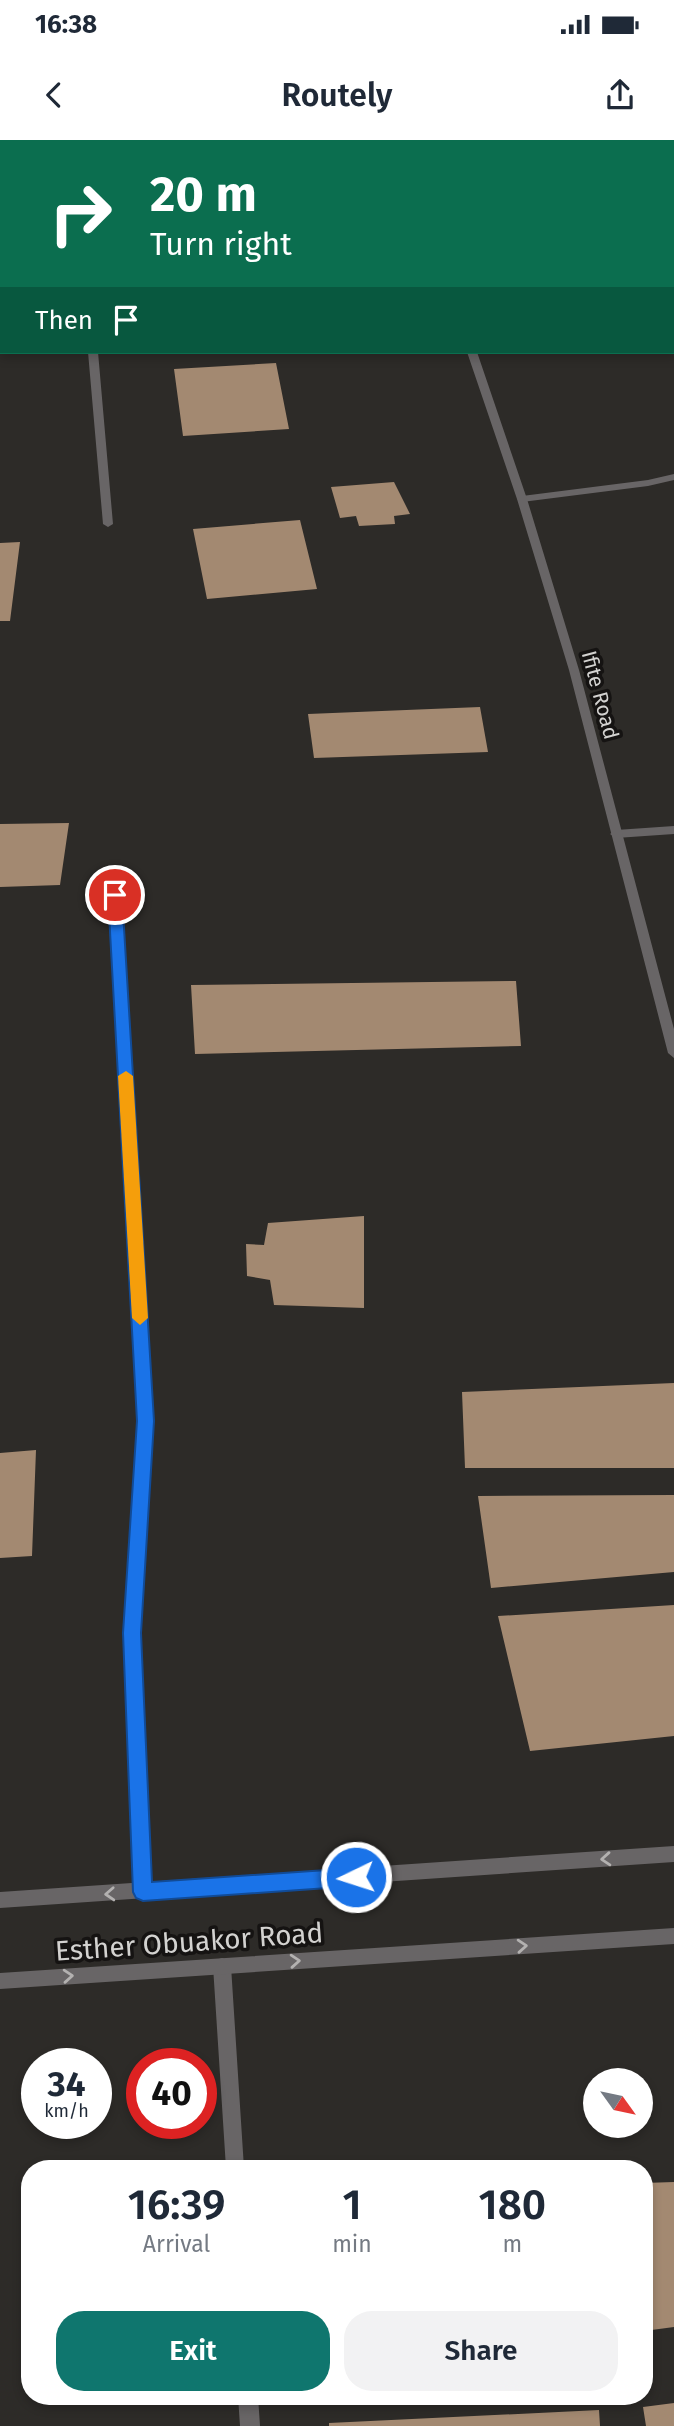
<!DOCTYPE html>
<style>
:root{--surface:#fff;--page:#f2f2f3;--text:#1f2937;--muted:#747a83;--accent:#0f766e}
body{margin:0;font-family:"Fira Sans",sans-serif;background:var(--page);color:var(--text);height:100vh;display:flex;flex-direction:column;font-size:26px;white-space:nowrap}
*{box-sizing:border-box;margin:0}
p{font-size:23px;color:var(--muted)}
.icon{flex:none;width:38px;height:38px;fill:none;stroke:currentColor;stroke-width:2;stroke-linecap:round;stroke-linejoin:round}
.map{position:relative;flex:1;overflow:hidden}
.details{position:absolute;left:21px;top:2020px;width:632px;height:245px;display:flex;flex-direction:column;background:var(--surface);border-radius:28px;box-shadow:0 4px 10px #0003}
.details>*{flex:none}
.banner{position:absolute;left:0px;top:0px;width:676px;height:214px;box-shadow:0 4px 10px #0003;background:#0b6e4f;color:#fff;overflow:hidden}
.needle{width:46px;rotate:123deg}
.fabs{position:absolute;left:583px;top:1928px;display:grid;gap:14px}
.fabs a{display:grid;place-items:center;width:70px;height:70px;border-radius:50%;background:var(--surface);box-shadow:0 4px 10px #0003;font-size:35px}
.speed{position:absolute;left:21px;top:1908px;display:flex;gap:14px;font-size:35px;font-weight:700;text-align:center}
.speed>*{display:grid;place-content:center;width:91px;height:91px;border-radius:50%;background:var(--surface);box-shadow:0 4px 10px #0003;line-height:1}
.speed small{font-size:18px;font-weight:400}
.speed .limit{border:10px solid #d22;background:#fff;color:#111}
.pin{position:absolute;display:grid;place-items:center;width:60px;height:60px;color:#fff;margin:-30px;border:4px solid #fff;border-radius:50%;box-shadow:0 2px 7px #0007}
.me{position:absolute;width:77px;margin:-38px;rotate:266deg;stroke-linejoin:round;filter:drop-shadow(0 0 5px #0008)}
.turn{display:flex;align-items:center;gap:24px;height:147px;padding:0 35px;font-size:32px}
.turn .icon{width:91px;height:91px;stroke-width:2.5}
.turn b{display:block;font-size:49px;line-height:60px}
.then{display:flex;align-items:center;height:66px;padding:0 35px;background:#0003;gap:14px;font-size:26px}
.eta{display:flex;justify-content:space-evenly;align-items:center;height:119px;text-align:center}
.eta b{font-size:42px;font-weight:600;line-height:49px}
.button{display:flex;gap:14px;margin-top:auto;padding:14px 35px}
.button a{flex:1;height:80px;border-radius:28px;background:var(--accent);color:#fff;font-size:28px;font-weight:600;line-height:80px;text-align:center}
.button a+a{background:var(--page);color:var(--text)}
.status{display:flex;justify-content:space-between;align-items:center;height:49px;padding:0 35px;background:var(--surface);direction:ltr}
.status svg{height:19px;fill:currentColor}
header{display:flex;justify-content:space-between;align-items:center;height:91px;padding:0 35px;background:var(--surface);font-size:32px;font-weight:600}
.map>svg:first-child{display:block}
.building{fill:#a38971}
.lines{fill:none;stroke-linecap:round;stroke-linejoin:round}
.minor{fill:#686566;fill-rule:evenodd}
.tertiary{fill:#686566;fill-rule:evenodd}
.oneway{stroke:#b3b1b0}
.route{fill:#1a73e8;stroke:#114b97;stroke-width:2}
.slow{fill:#f59e0b}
.labels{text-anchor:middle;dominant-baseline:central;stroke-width:7;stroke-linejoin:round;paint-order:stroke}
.far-street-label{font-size:21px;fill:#d3d2d0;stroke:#151312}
.near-street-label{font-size:28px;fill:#d3d2d0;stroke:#151312}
</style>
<div class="status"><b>16:38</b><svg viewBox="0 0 49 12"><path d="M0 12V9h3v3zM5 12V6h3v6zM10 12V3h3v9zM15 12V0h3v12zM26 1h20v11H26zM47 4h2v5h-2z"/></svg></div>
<header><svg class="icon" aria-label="back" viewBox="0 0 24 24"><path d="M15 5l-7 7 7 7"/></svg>Routely<svg class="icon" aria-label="share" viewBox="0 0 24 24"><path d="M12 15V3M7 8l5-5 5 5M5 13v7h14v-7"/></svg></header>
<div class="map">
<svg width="674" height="2286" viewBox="0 0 674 2286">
<rect width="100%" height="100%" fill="#2d2b28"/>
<path class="building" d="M276,223L289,289L183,296L174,229Z
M394,342L410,374L394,376L395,384L359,386L356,376L340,378L331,347Z
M300,380L317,449L207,459L193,389Z
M20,402L10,481H0V403Z
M480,567L488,612L314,618L308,574Z
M69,683L60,745L0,747V684Z
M516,841L521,906L195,914L191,845Z
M364,1076V1168L274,1165L270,1140L247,1136L246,1104L264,1105L268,1083Z
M674,1243V1328H465L462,1252Z
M36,1310L32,1416L0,1418V1313Z
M674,1355V1432L491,1448L478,1356Z
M674,1465V1596L530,1611L498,1476Z
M674,2042V2187L644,2191V2043Z
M674,2263V2286H646L643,2267Z
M599,2270L600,2286H329V2283Z"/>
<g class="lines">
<path class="minor" d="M71,0H79V2H71Z
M88,212H98L113,384L108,387L103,384Z
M674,334V340L648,346L522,362L517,359L522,356L648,340Z
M674,686V694L616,698L610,694L616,690Z
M115,752L121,756L152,1281L140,1493L152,1752L149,1758L143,1760L137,1758L134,1752L124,1493L138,1281L109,756Z
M222,1818L228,1820L231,1826L244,2028H226L213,1826L216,1820Z
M238,2256H258L260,2286H240Z"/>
<path class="tertiary" d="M405,0H413L414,2H406Z
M467,212H477L527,359L579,530L674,889V918L668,913L569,530L517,359Z
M674,1706V1722L0,1768V1752Z
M674,1788V1804L0,1849V1833Z"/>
</g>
<defs><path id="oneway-chevron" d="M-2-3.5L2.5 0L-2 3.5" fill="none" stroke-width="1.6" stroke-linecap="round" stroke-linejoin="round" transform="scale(1.75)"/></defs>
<g class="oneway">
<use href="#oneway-chevron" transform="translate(606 1719) rotate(176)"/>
<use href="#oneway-chevron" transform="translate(110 1754) rotate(177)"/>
<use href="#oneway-chevron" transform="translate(522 1806) rotate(-4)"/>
<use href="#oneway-chevron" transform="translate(295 1821) rotate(-4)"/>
<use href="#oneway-chevron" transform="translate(68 1836) rotate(-4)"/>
</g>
<path class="route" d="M115,751L122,755L154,1281L141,1493L152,1742L356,1728L362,1730L365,1737L362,1743L356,1746L143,1761L136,1758L133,1752L123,1493L137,1281L108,755Z"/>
<path class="slow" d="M126,931L133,936L148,1178L140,1185L132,1178L118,936Z"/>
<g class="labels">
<g class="far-street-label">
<text transform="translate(600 555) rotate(75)">Ifite Road</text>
</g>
<g class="near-street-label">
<text transform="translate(189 1802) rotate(-4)">Esther Obuakor Road</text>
</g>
</g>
</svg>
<div class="fabs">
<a><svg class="needle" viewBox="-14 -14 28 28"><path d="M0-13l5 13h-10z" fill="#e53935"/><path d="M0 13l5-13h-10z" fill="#747a83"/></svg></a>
</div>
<div class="speed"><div>34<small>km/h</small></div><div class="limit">40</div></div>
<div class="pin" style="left:115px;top:755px;background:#d93025"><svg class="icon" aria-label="arrive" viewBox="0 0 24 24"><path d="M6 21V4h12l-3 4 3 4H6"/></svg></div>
<svg class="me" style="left:356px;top:1737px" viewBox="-20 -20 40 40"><circle r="17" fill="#1a73e8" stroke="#fff" stroke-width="3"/><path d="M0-11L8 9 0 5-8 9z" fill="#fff"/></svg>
<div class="banner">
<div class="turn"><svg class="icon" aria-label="right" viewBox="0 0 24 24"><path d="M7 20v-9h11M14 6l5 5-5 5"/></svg><div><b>20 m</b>Turn right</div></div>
<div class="then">Then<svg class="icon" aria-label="arrive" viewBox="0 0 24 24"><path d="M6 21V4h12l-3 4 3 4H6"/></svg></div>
</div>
<section class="details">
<div class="eta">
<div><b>16:39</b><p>Arrival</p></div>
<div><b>1</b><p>min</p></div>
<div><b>180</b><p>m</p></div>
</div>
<div class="button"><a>Exit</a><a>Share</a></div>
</section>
</div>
